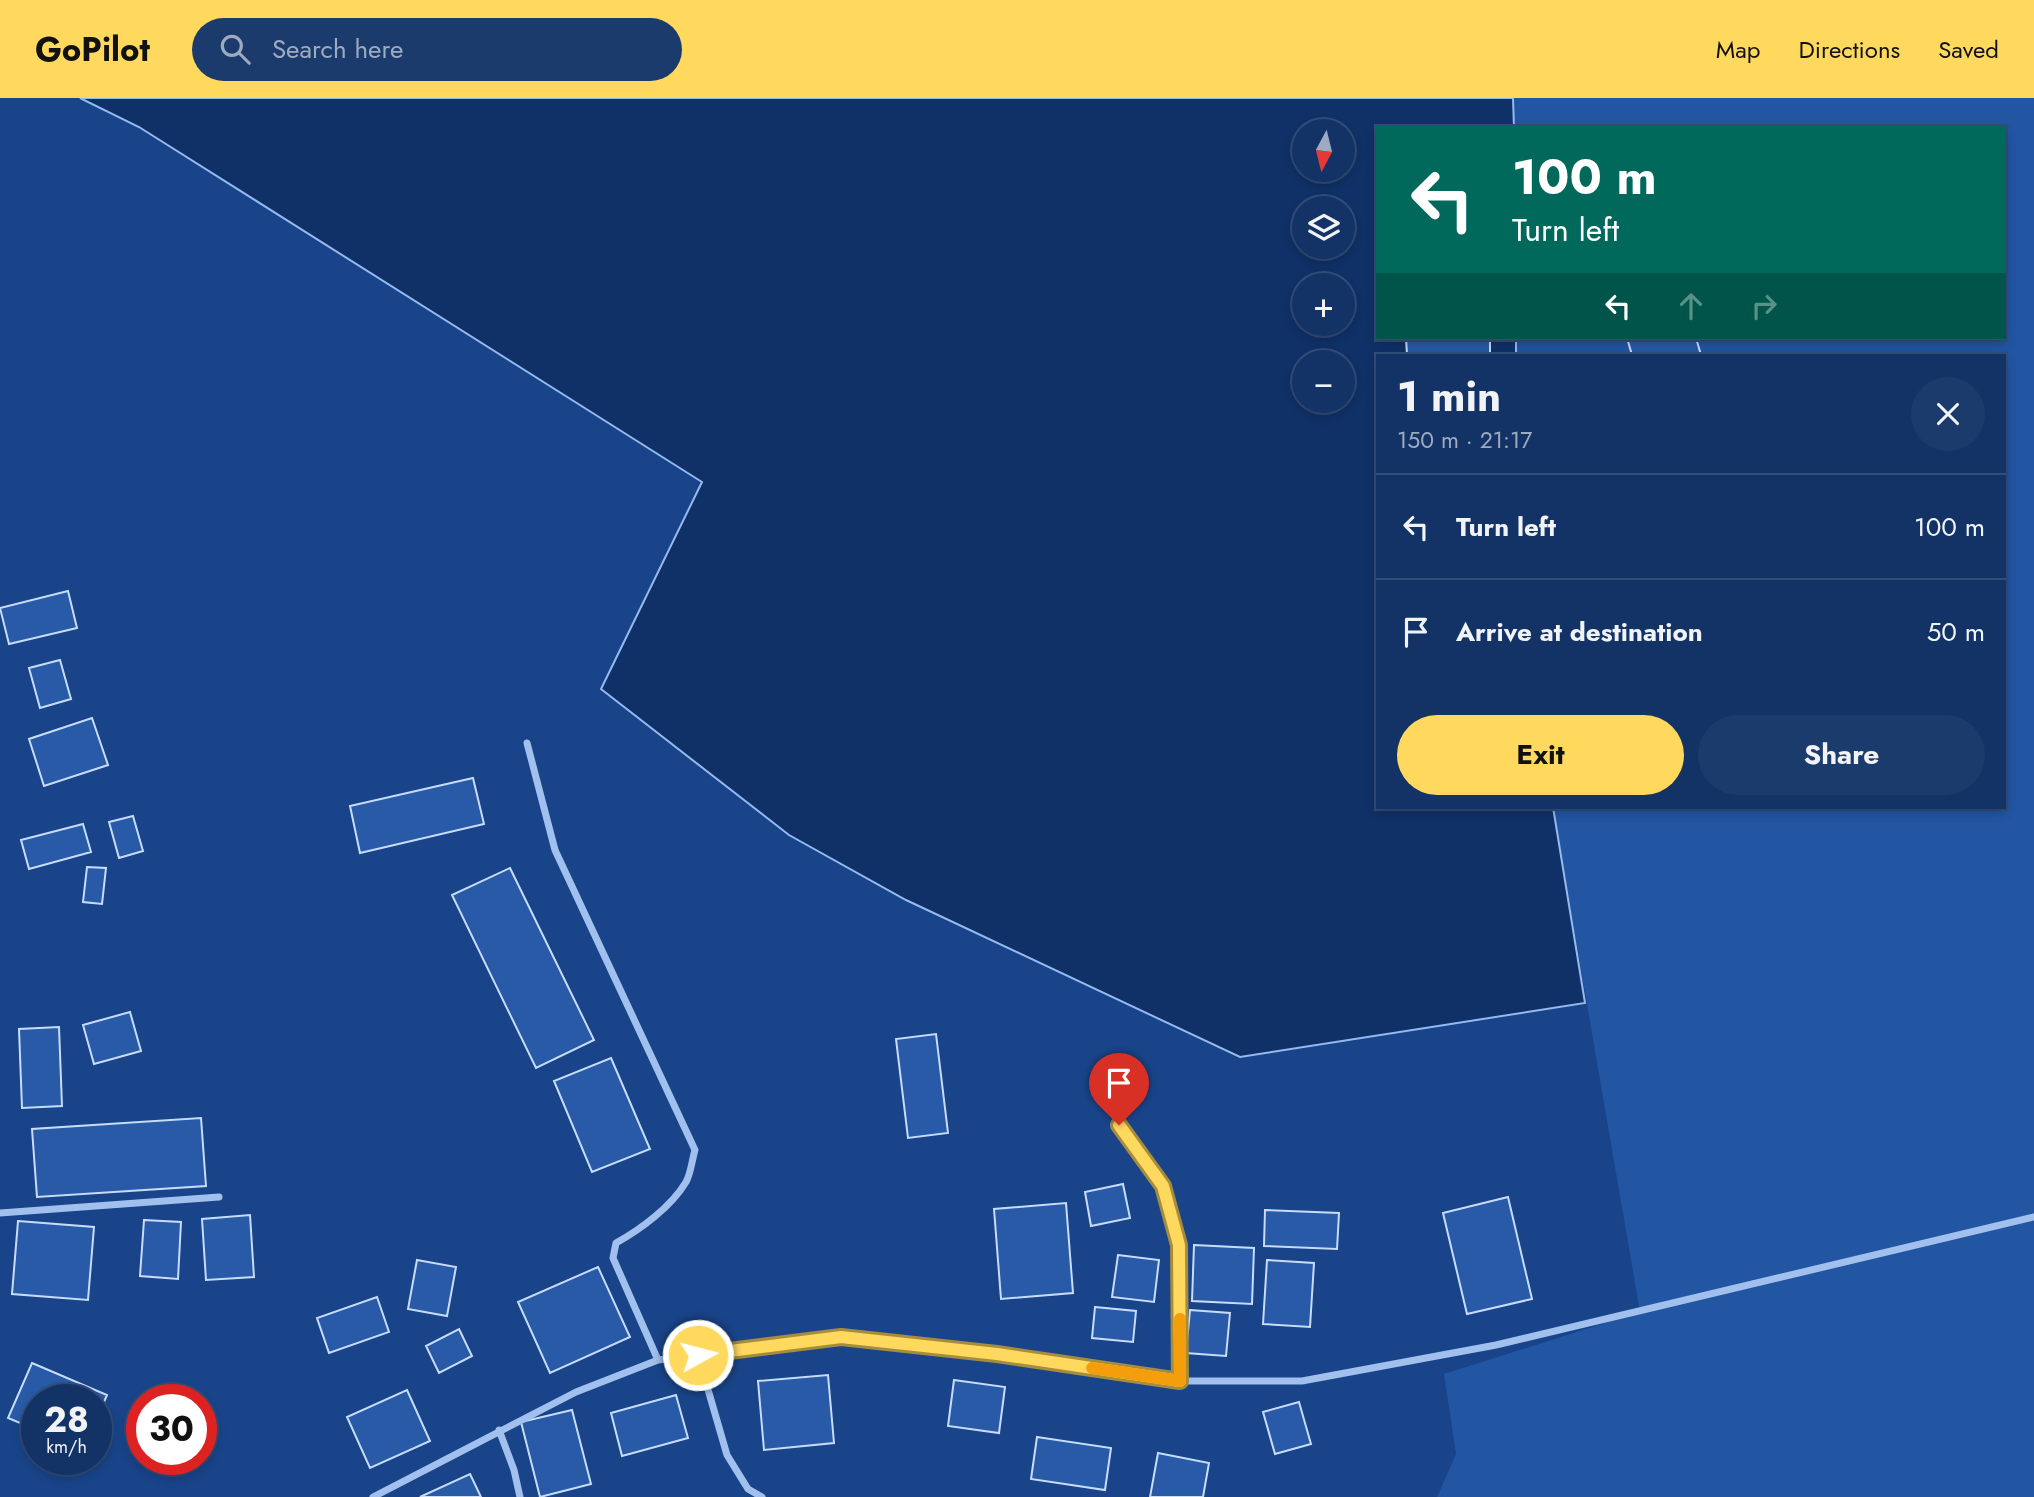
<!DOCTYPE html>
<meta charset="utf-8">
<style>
:root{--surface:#133367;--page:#1c3b6d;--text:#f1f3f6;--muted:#9daac0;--line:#324e7b;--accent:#ffd85e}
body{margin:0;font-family:Jost,sans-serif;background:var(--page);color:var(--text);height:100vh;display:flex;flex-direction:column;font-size:26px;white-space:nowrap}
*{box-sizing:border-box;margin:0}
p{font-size:23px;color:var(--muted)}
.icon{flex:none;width:38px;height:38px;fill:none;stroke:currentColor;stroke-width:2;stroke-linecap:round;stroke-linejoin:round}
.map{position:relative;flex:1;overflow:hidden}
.drawer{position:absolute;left:1376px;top:256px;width:630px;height:455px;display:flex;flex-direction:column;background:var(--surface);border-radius:0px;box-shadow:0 4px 10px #0003,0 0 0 2px var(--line)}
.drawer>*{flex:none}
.guide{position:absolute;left:1376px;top:28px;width:630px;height:214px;border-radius:0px;box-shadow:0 4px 10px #0003,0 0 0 2px var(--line);background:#00695c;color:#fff;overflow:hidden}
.needle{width:46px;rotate:187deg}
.buttons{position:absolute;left:1292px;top:21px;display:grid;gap:14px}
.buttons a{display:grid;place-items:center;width:63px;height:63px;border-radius:50%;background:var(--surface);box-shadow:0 4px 10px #0003,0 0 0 2px var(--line);font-size:35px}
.speed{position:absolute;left:21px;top:1286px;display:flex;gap:14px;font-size:35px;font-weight:700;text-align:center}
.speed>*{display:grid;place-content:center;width:91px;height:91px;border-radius:50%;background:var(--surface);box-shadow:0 4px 10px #0003,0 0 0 2px var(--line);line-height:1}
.speed small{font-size:18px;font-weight:400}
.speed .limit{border:10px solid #d22;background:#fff;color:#111}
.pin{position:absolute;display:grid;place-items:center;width:60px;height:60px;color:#fff;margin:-72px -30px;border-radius:50% 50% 50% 0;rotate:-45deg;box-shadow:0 0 7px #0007}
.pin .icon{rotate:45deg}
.me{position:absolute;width:77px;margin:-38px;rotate:83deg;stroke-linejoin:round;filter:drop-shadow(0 0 5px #0008)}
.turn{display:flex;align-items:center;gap:24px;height:147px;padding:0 21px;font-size:32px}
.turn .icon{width:91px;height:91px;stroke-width:2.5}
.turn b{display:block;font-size:49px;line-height:60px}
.lanes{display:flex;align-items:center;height:66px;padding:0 21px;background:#0003;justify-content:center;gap:35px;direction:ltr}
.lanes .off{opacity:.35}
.round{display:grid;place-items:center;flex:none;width:74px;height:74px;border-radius:37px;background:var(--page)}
.summary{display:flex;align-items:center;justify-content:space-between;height:119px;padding:0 21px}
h1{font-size:42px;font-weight:700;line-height:52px}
.primary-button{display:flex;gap:14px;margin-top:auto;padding:14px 21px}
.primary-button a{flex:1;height:80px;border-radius:42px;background:var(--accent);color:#111;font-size:28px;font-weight:700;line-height:80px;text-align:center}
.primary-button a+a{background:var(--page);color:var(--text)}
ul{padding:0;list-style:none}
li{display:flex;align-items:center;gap:21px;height:105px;padding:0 21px;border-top:2px solid var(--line)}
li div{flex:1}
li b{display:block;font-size:26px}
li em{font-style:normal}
header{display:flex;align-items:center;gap:42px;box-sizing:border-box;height:98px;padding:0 35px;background:var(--accent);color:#111}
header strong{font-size:33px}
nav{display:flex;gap:38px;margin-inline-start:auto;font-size:24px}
.search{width:490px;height:63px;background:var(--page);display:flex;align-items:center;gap:18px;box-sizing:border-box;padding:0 24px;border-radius:38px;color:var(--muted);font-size:26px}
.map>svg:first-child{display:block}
.green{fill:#2255a2}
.water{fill:#103167;stroke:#94baf0;stroke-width:2;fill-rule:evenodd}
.building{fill:#285aa7;stroke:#c7dcfa;stroke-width:2}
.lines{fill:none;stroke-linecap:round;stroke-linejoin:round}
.minor{stroke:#a2c0ed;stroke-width:7}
.route-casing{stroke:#a68c3d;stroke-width:18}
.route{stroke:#ffd85e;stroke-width:12}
.slow{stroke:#f59e0b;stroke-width:12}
</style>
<header>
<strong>GoPilot</strong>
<div class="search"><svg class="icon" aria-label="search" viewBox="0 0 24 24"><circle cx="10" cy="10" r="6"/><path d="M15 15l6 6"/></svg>Search here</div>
<nav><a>Map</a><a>Directions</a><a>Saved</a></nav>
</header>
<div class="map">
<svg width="2034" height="1399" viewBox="0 0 2034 1399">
<rect width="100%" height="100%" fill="#194489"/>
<path class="green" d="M1513,0H2034V1399H1437L1456,1356L1444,1276L1640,1214L1553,709H2004V257H1516V240H2004V30H1514Z"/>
<path class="water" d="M80,0H1513L1514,30H1377V240H1516V257H1377V709H1553L1585,905L1240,959L906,802L789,737L601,591L702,384L139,29ZM1304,33H1342V72H1304ZM1304,110H1342V149H1304ZM1304,187H1342V226H1304ZM1304,264H1342V303H1304Z"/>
<path class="building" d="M1406,240H1490V257H1407Z
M1627,240H1696L1701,257H1632Z
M68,493L77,530L9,546L0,510Z
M60,562L71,601L40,610L29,570Z
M92,620L108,667L44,688L29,641Z
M473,680L484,726L360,755L350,708Z
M133,718L143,753L119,760L109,724Z
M83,726L91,754L29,771L21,742Z
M87,769L106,770L102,806L83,804Z
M510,770L594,942L536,970L452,797Z
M130,914L141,953L94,966L83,927Z
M59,929L62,1008L22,1010L19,931Z
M936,936L948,1035L908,1040L896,941Z
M611,960L650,1051L592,1074L554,983Z
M201,1020L206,1088L37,1099L32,1031Z
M1123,1086L1130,1120L1091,1128L1085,1094Z
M1508,1099L1532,1201L1467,1216L1443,1115Z
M1066,1105L1073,1195L1001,1201L994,1111Z
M1265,1112L1339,1115L1337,1151L1264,1148Z
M250,1117L254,1179L206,1182L202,1121Z
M144,1122L181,1124L178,1181L140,1178Z
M18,1123L94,1129L88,1202L12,1196Z
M1194,1147L1254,1150L1252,1206L1192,1203Z
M1118,1157L1159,1162L1154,1204L1112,1199Z
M417,1162L456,1169L447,1218L408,1211Z
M1267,1162L1314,1165L1310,1229L1263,1226Z
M598,1169L630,1239L550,1275L518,1204Z
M377,1199L389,1234L329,1255L317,1220Z
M1095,1209L1136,1213L1133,1244L1092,1240Z
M1190,1212L1230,1215L1226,1258L1186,1255Z
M459,1231L472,1258L439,1275L426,1248Z
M32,1265L107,1297L96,1323V1302H37V1332L8,1320Z
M828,1277L834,1345L764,1352L758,1283Z
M954,1282L1005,1289L999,1335L948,1328Z
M407,1292L430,1343L370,1370L347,1319Z
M676,1297L688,1340L622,1358L611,1315Z
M1299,1304L1311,1346L1275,1356L1263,1314Z
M572,1312L591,1386L540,1399L521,1324Z
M1037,1339L1111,1350L1105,1392L1031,1381Z
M1158,1355L1209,1365L1203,1399H1150Z
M470,1376L481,1399H420Z"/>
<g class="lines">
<path class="minor" d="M527,645L555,752L695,1052C692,1062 691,1075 686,1084C671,1109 641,1131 616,1145L613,1160L658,1262
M1119,1027L1163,1089L1179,1147L1180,1283
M0,1115L219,1099
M698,1257L727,1357L748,1391L762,1399
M499,1332L514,1372L520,1399
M373,1399L576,1294L658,1262L841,1239L997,1256L1180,1283H1302L1496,1247L2034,1119"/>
</g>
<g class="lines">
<g class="route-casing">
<path id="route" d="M698,1257L841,1239L997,1256L1180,1283L1179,1147L1163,1088L1119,1027"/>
</g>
<use href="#route" class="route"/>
<path class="slow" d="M1092,1270L1180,1283V1221"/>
</g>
</svg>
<div class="buttons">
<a><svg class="needle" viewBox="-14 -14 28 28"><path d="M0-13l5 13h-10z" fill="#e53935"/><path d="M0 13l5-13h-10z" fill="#9daac0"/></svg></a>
<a><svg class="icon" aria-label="layers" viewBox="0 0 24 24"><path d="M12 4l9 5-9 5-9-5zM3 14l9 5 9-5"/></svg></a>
<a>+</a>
<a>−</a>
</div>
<div class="speed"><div>28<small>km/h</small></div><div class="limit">30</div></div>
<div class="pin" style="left:1119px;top:1027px;background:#d93025"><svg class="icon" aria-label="arrive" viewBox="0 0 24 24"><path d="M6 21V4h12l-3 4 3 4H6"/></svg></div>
<svg class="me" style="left:698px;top:1257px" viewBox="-20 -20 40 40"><circle r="17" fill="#ffd85e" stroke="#fff" stroke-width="3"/><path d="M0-11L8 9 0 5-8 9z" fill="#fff"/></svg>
<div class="guide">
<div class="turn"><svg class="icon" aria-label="left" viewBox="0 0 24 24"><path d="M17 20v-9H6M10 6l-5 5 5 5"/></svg><div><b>100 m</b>Turn left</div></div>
<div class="lanes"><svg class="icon" aria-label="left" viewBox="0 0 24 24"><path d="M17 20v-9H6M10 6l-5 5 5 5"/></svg><svg class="icon off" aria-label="ahead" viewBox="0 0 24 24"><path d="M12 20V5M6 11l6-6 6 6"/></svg><svg class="icon off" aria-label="right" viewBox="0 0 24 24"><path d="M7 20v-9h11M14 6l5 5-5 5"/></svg></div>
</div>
<section class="drawer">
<div class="summary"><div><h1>1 min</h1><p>150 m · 21:17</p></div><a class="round"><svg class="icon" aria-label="close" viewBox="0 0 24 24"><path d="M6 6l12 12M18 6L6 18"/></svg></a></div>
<ul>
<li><svg class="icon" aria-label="left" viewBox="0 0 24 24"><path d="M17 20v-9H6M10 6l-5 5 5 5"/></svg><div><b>Turn left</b></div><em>100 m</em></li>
<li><svg class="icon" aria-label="arrive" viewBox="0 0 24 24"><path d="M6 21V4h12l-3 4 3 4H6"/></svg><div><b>Arrive at destination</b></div><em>50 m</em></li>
</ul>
<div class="primary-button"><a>Exit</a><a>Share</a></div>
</section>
</div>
